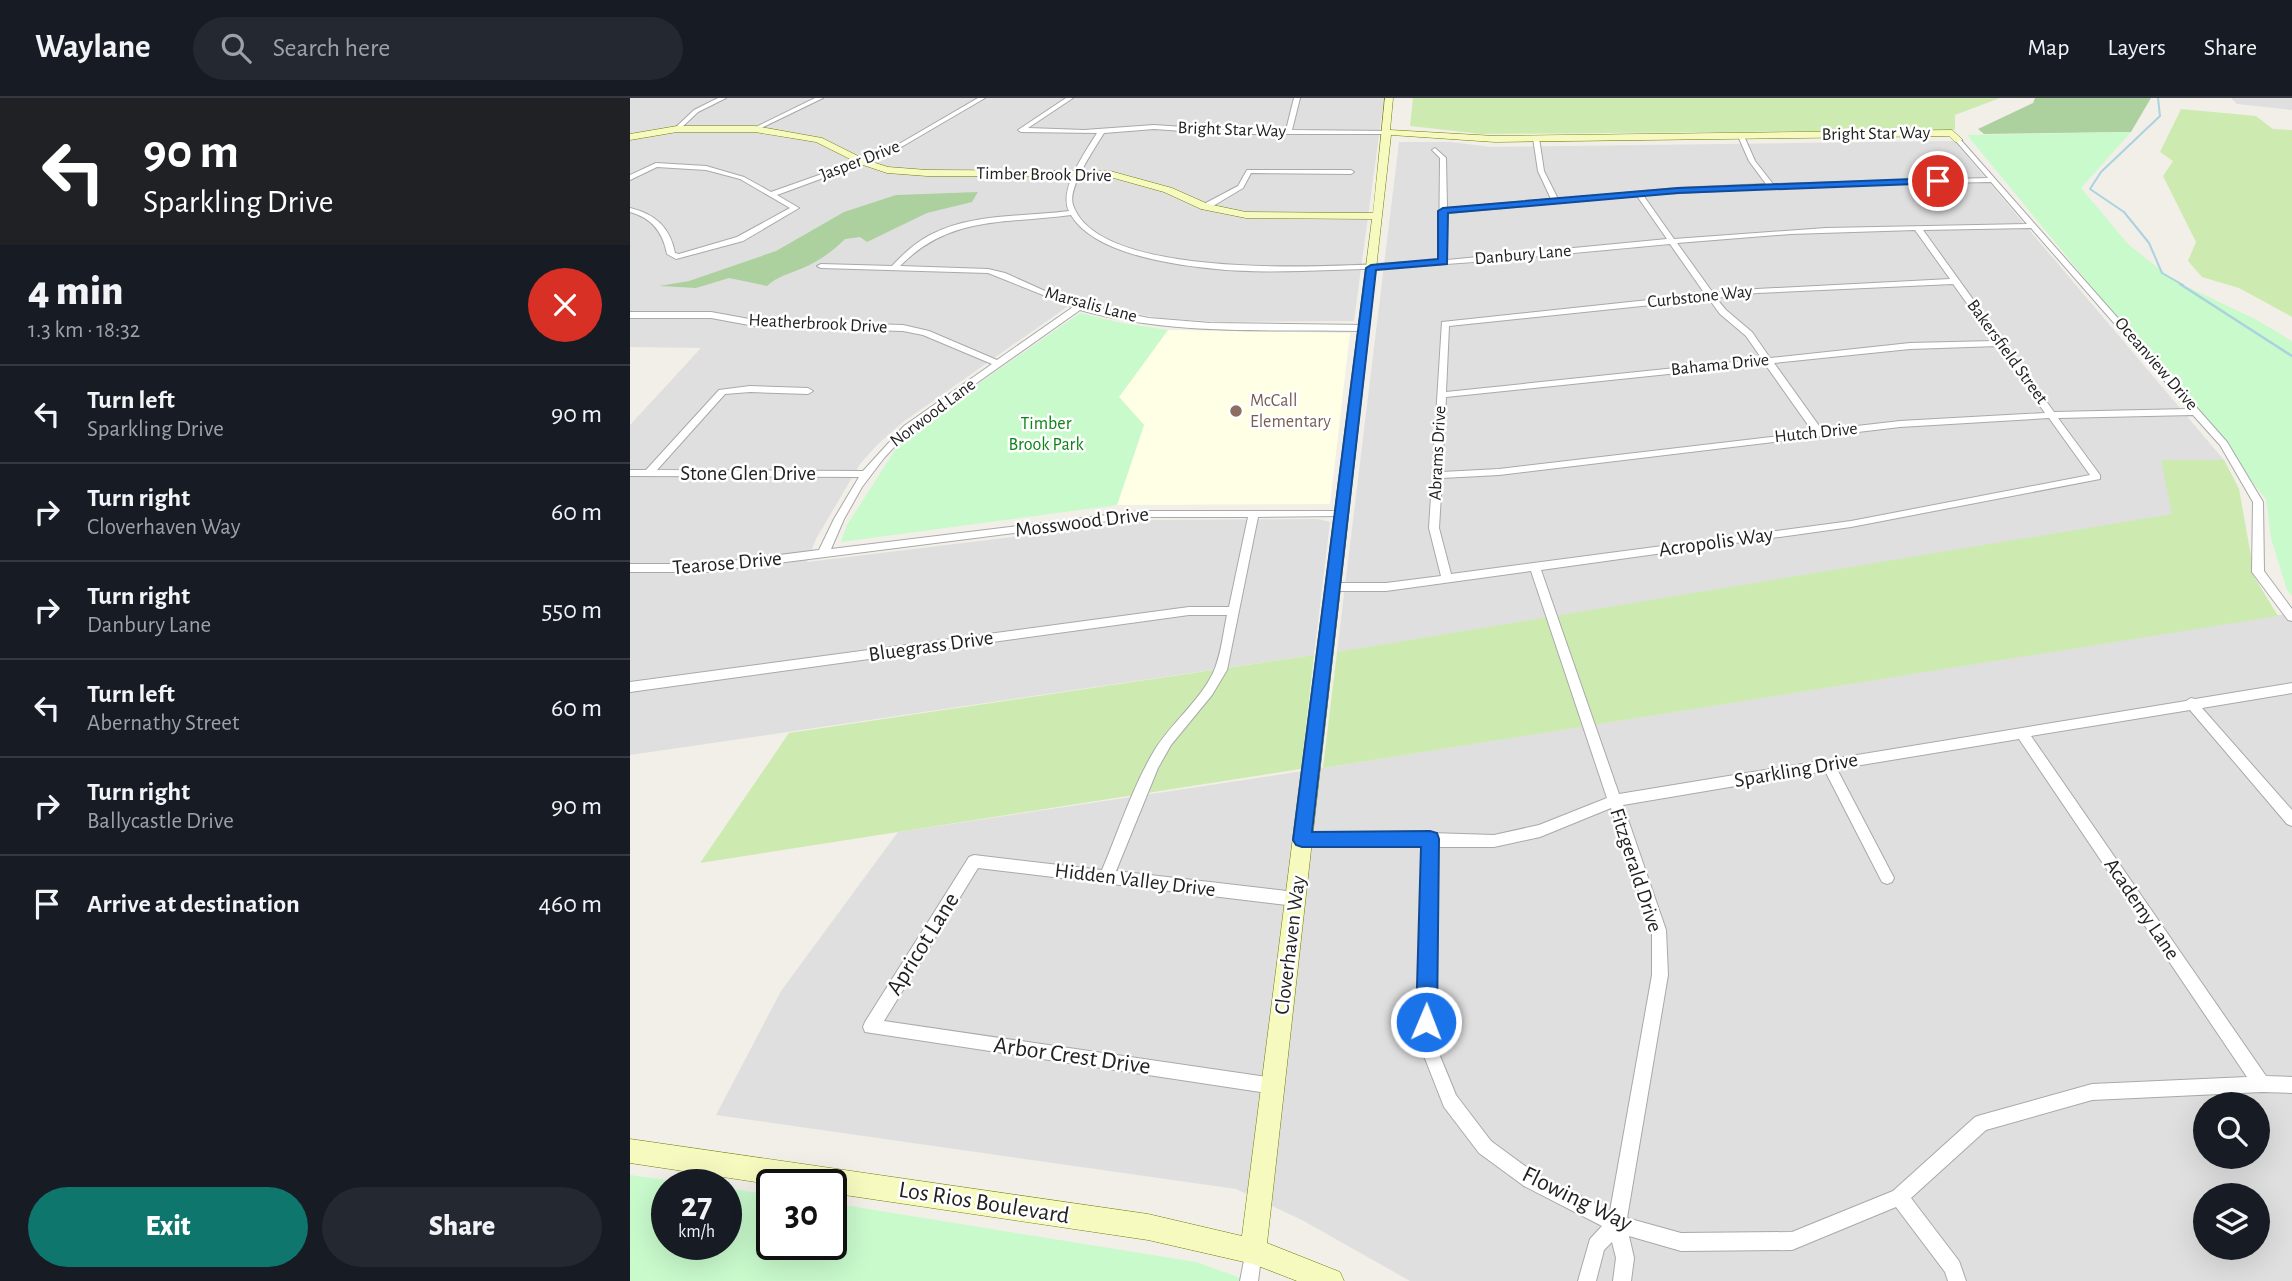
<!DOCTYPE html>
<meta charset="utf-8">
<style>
:root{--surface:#171b24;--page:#242831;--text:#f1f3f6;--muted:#9ea1a6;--line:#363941;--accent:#0f766e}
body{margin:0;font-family:"Alegreya Sans",sans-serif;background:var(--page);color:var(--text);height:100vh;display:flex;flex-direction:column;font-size:26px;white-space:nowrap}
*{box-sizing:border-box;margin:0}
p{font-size:23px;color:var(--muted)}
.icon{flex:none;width:38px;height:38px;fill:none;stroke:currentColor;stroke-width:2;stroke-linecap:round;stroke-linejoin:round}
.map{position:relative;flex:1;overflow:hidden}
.side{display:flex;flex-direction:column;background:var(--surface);width:630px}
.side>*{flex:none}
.guide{background:#202124;color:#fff;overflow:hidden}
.buttons{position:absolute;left:1563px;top:994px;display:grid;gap:14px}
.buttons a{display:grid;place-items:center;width:77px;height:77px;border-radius:50%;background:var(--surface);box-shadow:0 7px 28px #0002;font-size:35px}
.speed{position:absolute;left:21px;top:1071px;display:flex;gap:14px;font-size:35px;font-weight:700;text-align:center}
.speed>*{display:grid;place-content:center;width:91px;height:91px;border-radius:50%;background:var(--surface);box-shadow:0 7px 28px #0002;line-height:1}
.speed small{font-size:18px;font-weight:400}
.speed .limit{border:4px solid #111;border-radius:10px;background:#fff;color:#111}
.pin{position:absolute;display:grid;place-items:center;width:60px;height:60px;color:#fff;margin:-30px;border:4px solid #fff;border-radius:50%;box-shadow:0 2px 7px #0007}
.me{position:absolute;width:77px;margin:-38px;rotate:1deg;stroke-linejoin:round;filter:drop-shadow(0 0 5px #0008)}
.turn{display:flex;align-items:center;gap:24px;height:147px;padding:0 28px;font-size:32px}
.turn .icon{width:91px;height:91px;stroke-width:2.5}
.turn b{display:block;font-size:49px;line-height:60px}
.round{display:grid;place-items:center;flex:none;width:74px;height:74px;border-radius:37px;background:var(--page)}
.headline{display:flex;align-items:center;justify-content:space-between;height:119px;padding:0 28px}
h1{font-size:42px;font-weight:800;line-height:52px}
.button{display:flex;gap:14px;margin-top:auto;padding:14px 28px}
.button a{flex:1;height:80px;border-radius:42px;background:var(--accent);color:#fff;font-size:28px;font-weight:800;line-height:80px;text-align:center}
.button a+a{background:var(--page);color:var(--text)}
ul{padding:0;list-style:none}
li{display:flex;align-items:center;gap:21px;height:98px;padding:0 28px;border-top:2px solid var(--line)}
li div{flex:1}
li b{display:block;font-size:26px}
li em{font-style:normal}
header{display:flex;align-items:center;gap:42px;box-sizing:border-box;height:98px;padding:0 35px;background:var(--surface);border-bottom:2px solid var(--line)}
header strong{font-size:33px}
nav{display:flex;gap:38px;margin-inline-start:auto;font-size:24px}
.search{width:490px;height:63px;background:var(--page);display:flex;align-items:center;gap:18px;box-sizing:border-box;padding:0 24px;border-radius:38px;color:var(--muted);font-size:26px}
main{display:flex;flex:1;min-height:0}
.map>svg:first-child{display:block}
.residential{fill:#e0dfdf;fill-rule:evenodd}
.education{fill:#ffffe5}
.grass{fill:#cdebb0}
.forest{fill:#add19e}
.park{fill:#c8facc}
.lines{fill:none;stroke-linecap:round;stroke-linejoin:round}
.stream-far1{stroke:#aad3df;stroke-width:2}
.stream{stroke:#aad3df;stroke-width:2.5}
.street-casing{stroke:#a9a9a9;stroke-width:2}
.secondary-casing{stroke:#707d05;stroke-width:1}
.street{fill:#fff;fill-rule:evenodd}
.secondary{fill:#f7fabf;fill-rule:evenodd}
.route{fill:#1a73e8;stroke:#114b97;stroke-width:2}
.education-dot{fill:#8d6e63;stroke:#fff;stroke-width:2.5}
.labels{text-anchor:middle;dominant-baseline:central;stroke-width:5;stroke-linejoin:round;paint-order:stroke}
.far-street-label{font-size:18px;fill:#222;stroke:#fff}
.far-education-label{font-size:18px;fill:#785e54;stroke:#fff;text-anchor:start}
.far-park-label{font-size:18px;fill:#0c8416;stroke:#fff}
.street-label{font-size:21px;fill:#222;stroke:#fff}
.near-street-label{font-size:24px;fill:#222;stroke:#fff}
</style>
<header>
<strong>Waylane</strong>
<div class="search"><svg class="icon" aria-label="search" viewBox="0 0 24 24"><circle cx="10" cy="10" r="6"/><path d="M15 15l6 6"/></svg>Search here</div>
<nav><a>Map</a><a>Layers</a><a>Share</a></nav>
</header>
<main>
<section class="side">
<div class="guide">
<div class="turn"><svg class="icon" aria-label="left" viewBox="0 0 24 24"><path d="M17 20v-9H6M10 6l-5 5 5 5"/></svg><div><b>90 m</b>Sparkling Drive</div></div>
</div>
<div class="headline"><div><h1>4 min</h1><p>1.3 km · 18:32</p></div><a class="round" style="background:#d93025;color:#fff"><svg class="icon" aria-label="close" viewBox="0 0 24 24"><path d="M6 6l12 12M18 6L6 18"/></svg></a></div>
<ul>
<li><svg class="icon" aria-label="left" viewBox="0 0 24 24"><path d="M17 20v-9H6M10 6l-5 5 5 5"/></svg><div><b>Turn left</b><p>Sparkling Drive</p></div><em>90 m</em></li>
<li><svg class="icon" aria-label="right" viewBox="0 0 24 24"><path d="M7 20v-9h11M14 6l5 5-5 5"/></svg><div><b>Turn right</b><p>Cloverhaven Way</p></div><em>60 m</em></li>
<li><svg class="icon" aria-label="right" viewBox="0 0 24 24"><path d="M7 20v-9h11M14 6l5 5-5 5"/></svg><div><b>Turn right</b><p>Danbury Lane</p></div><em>550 m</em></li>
<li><svg class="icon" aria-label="left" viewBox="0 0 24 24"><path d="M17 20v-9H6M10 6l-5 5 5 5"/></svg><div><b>Turn left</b><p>Abernathy Street</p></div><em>60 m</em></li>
<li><svg class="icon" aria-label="right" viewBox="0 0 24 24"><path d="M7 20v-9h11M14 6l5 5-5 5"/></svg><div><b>Turn right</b><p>Ballycastle Drive</p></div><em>90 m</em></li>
<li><svg class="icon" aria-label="arrive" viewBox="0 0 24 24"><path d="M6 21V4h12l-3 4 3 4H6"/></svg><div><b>Arrive at destination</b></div><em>460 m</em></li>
</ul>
<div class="button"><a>Exit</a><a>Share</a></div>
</section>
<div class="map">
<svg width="1662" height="1183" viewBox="0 0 1662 1183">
<rect width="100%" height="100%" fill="#f2efe9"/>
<path class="residential" d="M0,0H754L724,223L588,224L531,220L482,212L447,202L273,324L247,347L230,366L186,441L177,464L522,422L688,421L700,424L684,557L0,657V327L71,250L0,249Z
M1601,0H1662V12L1607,6Z
M1324,43L1594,362L1609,391L1611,409L1275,473L707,554L769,44H820L862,49Z
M1662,515V1183H780L672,1122L606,1091L86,1017L151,893L268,734L693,670ZM1575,1006H1628V1059H1575ZM1575,1097H1628V1150H1575Z"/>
<path class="education" d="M538,232L720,235L700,406L487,407L514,327L489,299Z"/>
<path class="grass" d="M783,0H1370L1325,17V32L851,36L780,28Z
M1551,11L1626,18L1643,31L1662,32V219L1609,190L1572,179L1558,163L1566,144L1533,78L1543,63L1530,54Z
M1531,362H1594L1609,391L1625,480L1648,518L693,670L707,554L1542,416Z
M684,557L671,671L70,765L159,635Z"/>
<path class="forest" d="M1405,0H1521L1501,34L1354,36L1348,31L1403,5Z
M348,94L342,104L297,115L237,144L230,139L215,141C202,154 189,163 173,170C159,176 148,178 137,188L99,180L66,190L29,188L59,183L146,153L214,114L266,97Z"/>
<path class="park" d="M1501,34L1451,90L1498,146L1543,182L1625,221L1662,243V498L1657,492L1641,440L1636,401L1337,37Z
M450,215L492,225L538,232L489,299L514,327L487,407L211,444L217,427L269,346L324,303Z
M0,1077L71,1087H37V1146H96V1090L142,1097V1146H201V1105L566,1164L619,1183H0Z"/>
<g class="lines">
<path class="stream-far1" d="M1528,0L1530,18L1471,74L1460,91L1494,114L1519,145L1532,175L1553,187"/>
<path class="stream" d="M1550,186L1662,258"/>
<g class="street-casing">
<path id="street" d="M88,0H96L68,14L49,32H45V30L64,12Z
M185,0H193L127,32L122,31Z
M348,0H355L261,55L147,97L169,110L113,143L46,161L37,156C33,134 22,120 0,114V110C25,116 40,129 45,155L49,156L107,139L160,110L110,81L76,72L27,69L0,82V77L26,65L76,68L114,79L141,94L257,53Z
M436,0H443L398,30L454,32L524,27L598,32H656L664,0H670L662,32L757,33L758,34L755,36H598L524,31L474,35C465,50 437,90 443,107C471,189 739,167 809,162L810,60L802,52L805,50L816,60L817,110L921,101L908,73L903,40L906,38L909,40L914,73L928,101L1047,90L1136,86L1119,63L1108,38L1111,36L1114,38L1125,63L1143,86L1358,80L1325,42L1330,41L1597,344L1633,404L1634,473L1662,511V523L1658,522L1622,474L1623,404L1590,347L1563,317L1428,320L1470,377V381L1221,429L911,472L989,696L1556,603L1561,600L1565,601L1662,585V595L1572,610L1662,712V728L1657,726L1560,612L1401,638L1636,978L1662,979V995L1632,994L1462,1002L1356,1032L1281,1100L1329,1163L1336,1183H1318L1315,1174L1266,1109L1162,1152L1051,1153L999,1138L1004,1160L1001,1183H983L986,1160L982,1144L974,1152L966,1183H948L960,1141L972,1128L894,1088L849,1055L814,1009L794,958L788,924L793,749L672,748L667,746L665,742L667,738L672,736L795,737L800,735L864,737L909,727L977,700L901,473L756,493H703L697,489L703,485H756L811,478L799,430L812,224L1075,196L1040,146C928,156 815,169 702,172C663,173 624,175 586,171C544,167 464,156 441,117C376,126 320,117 270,168L358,171L375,175L415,193L454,207L519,220L580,225L734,227L738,230L734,233C640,231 542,238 450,212L280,332L254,360L232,389L214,421L201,451L510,413H716V417L712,418L628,419L597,572L582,597L541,647L528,670L486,773L665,794L670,796L672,801L670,806L665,808L348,770L254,923L643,980L649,982L651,988L649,994L643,996L235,934L233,929L235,924L339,759L344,757L472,772C489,732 502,690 524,653C541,625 569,604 583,575C591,558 593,535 597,517H559L0,594V584L559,509H599L618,419H510L77,474H0V466H77L189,452L204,421L229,379L0,378V372H16L89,292L120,288L178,290L183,293L178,296L120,294L95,296L27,372L233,373L274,328L362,266L293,237L273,233L130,229L81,220H0V214H81L130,223L273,227L299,233L367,262L443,209L358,175L191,170L187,168L191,166L262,168C273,156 285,145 300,137C341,115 394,119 439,113C428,92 456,53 467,35L391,34L388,32ZM1361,84L1397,126L1196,130L1044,141L1013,97L1200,87ZM1007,98L1037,141L817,162V115ZM1401,130L1559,311L1424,314L1293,132ZM1285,132L1320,181L1127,191L1083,195L1047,145L1161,136ZM1323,186L1364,243L1280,245L1140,260L1122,234L1096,212L1086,200L1127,195ZM1079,201L1090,216L1116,238L1132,261L816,294L819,228ZM1368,248L1415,315L1270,323L1192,332L1144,265L1280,251ZM1135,266L1183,334L869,371L812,374L816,299ZM1419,320L1460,377L1221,423L821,476L809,430L812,380L869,377L1270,329ZM1389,641L1617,979L1462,986L1351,1017L1345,1019L1263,1093L1162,1134L1051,1135L997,1120L1038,877L1036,832L993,707L1195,673L1252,784L1257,786L1262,784L1264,780L1207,671ZM981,710L1022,832V877L980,1113L906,1076L861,1043L826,997L810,958L804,924L807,749H864L910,739Z
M617,72H721L724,74L721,76L621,75L613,90L578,111H572V107L608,88Z
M623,1144L629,1147L632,1153L628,1183H610L617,1147Z"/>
</g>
<g class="secondary-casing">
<path id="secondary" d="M755,0H763L760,32L865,38L1322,32L1333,42L1325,44L1319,38L865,44L761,37L637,1145L710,1174L714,1183H667L623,1166L518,1142L201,1095V1087H146L0,1065V1041L518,1116L612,1138L742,121L616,120L571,111L534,94L480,79L297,78L257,75L230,66L186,44L125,34H47L0,42V36L47,28H125L192,40L236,62L258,69L297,72L480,73L542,90L578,106L616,114L743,115Z"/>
</g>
<use href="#street" class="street"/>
<use href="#secondary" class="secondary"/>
</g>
<path class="route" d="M1308,80L1311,81V85L1048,95L818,115L817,166L746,172L682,734L800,733L807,735L809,741L807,924L804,931L796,934L789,931L786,924L791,749H672L666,747L663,742L736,170L741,167L808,161V113L813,110L1048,90Z"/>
<circle class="education-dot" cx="606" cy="313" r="7"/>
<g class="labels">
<g class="far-street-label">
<text transform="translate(602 32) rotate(2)">Bright Star Way</text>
<text transform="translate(1246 36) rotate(-1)">Bright Star Way</text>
<text transform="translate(230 63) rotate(-21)">Jasper Drive</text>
<text transform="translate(414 77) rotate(1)">Timber Brook Drive</text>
<text transform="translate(893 157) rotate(-5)">Danbury Lane</text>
<text transform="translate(1070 199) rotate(-6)">Curbstone Way</text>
<text transform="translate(461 207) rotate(15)">Marsalis Lane</text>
<text transform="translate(188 226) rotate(3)">Heatherbrook Drive</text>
<text transform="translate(1377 254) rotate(54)">Bakersfield Street</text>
<text transform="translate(1526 266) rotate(49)">Oceanview Drive</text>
<text transform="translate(1090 267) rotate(-6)">Bahama Drive</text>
<text transform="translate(303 315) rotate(-37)">Norwood Lane</text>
<text transform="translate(1186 335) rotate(-6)">Hutch Drive</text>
<text transform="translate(808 355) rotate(-87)">Abrams Drive</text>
</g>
<g class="far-education-label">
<text x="620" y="303">McCall<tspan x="620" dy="21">Elementary</tspan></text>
</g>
<g class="far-park-label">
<text x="416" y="326">Timber<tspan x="416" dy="21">Brook Park</tspan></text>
</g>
<g class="street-label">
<text x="118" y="375">Stone Glen Drive</text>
<text transform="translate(452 424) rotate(-7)">Mosswood Drive</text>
<text transform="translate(1086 444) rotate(-8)">Acropolis Way</text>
<text transform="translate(97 465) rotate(-5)">Tearose Drive</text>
<text transform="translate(301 548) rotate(-8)">Bluegrass Drive</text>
<text transform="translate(1166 672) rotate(-10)">Sparkling Drive</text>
<text transform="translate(1006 772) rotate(72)">Fitzgerald Drive</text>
<text transform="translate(505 782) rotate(7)">Hidden Valley Drive</text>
<text transform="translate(1512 811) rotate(56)">Academy Lane</text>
<text transform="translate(660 847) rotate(-83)">Cloverhaven Way</text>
</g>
<g class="near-street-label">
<text transform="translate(293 846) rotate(-58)">Apricot Lane</text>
<text transform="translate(442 958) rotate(8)">Arbor Crest Drive</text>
<text transform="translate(947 1101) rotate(26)">Flowing Way</text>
<text transform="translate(354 1105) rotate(9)">Los Rios Boulevard</text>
</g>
</g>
</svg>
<div class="buttons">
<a><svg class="icon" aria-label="search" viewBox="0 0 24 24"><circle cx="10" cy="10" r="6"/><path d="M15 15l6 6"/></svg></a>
<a><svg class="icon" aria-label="layers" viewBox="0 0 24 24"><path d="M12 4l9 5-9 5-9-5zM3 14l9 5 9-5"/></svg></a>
</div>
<div class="speed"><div>27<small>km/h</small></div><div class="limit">30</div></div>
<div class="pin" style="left:1308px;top:83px;background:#d93025"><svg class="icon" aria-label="arrive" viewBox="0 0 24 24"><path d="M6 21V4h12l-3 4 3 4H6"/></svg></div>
<svg class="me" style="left:796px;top:924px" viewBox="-20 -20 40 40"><circle r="17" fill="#1a73e8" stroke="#fff" stroke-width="3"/><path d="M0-11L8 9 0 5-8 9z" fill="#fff"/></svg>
</div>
</main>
